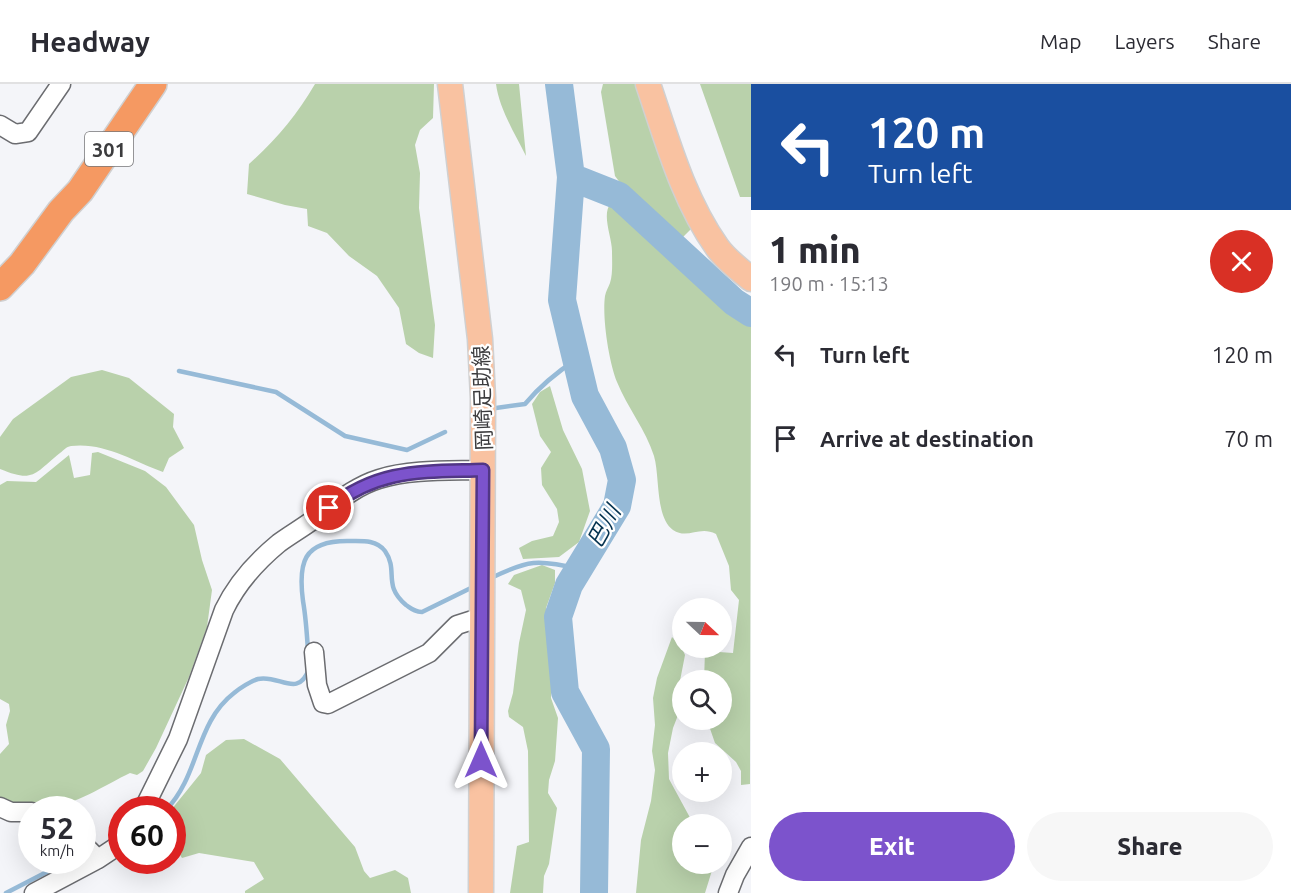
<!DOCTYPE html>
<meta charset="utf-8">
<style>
:root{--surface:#fff;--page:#f7f7f7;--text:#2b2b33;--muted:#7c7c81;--line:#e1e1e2;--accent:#7c53cc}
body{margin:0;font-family:Ubuntu,"Noto Sans JP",sans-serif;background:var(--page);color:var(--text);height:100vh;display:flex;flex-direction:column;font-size:22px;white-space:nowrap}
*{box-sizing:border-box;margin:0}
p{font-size:20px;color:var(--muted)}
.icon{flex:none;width:33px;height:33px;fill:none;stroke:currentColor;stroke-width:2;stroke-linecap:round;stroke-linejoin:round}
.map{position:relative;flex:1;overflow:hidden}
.details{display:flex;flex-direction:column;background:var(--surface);width:540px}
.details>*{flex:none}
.guide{background:#1a4fa0;color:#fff;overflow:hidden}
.needle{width:39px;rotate:112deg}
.tools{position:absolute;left:672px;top:514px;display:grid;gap:12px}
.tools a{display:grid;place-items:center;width:60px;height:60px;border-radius:50%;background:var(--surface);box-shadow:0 6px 24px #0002;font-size:30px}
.speed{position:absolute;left:18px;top:712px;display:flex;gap:12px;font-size:30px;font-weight:700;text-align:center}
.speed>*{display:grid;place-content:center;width:78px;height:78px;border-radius:50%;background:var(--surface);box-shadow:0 6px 24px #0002;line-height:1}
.speed small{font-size:15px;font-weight:400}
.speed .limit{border:9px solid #d22;background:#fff;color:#111}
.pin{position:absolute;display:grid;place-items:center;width:51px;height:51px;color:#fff;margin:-26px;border:3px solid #fff;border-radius:50%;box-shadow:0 2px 6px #0007}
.me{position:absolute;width:66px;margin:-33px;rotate:0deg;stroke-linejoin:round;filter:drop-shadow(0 0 4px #0008)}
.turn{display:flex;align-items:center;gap:21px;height:126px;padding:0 18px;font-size:27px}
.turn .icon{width:78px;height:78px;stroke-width:2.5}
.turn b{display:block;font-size:42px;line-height:51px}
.round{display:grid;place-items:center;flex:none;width:63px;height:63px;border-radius:32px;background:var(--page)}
.summary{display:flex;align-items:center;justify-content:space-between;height:102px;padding:0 18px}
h1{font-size:36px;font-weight:800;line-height:45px}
.button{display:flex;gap:12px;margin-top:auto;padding:12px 18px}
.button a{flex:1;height:69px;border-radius:36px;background:var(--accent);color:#fff;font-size:24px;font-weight:800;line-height:69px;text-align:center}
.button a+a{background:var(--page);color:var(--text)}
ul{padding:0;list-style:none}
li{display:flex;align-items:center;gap:18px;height:84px;padding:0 18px}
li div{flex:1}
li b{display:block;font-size:22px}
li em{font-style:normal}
header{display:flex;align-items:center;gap:36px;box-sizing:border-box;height:84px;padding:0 30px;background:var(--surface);border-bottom:2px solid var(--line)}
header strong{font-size:28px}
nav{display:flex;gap:33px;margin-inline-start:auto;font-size:21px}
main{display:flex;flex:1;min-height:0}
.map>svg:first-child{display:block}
.green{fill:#b9d1ab}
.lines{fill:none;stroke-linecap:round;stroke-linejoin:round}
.stream{stroke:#96bad7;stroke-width:4.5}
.river{stroke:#96bad7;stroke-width:28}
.minor-casing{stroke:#6b6c70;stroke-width:21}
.major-casing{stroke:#d0d0d1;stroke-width:27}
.highway-casing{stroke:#d0d0d1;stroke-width:30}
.minor{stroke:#fff;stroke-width:18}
.major{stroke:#f9c2a1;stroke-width:24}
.highway{stroke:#f59962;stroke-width:27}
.route-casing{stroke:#513685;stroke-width:15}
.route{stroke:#7c53cc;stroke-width:10}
.labels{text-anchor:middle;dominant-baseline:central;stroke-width:4.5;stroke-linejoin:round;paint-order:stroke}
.shield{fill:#fff;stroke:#767678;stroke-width:1.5}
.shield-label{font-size:20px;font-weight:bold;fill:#3c3c3e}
.street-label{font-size:21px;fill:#3c3c3e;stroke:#fff}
.water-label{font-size:22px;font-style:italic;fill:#053350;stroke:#fff}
</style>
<header>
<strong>Headway</strong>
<nav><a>Map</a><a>Layers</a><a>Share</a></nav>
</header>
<main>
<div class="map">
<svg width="751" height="809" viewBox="0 0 751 809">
<rect width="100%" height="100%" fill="#f4f5f9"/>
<path class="green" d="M315,0H434L433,34L420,46L415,61L420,89L419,124L435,241L433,274L419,269L406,260L399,224L377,192L349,172L327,149L308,142L307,125L285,121L247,110L249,80C277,55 296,32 315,0Z
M496,0H519L526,72C515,50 499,24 496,0Z
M603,0H635L656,64L692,144L682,154L674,151L630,112L615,92L601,8Z
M700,0H751V113H740Z
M611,119C618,121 622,129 628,133C670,162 704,196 741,232L751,238L750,700L741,701V687L736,678L715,659L707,636H722V597H704L705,567L733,569L739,516L731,506L729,482L716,450C699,441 688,456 673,446C655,433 660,392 654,372C646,346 627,323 617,298C609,278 602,234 605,212C606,207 608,204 610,199C613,190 612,177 612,167C612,153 601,130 611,119Z
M102,286L129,294L174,330L173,343L184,364L169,374L163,388C133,377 104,358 71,362C66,363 64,366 60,369C34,390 34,399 0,385V353L13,335L71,293Z
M550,302L563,346L582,385L590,427L579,458L559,473L523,475L519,464L532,457L553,452L559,438L557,425L542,401L541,384L551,368L540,352L532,320L540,308Z
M98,368L145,387L166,403L194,441L202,476L212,506L207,543L189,593L156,664L143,687L137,691L130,689C107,700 72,723 47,723C31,723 15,719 0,715V670L9,660L6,641L10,627L9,620L0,615V401L7,397L36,398L69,371L74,394L90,391L92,369Z
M542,481L555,486V499L546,524L551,550V614L558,634L555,677L549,696L548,709L557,724L549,780L544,792L543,809H510L517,762L529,758L528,667L523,643L509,633L508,627L513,609L519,559L526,526L521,506L508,500L514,491Z
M672,553L681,562L685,571L679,602L680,626L673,644L668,669L669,695L694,741H682V780H714L705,809H636L641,756L651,717L655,686L652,667L655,641L653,614L657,594Z
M244,655L280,675L355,763L364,787L370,794L395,786L408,794L411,809H245V807L264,795L254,778L199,769L182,774L173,760L171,726L201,689L206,671L226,656Z"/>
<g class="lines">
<path class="stream" d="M179,287L276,308L345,352L407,366L445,348
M496,324L525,320C540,302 557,288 577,275
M491,494C528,476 538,475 579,485
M308,567C307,551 306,534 303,517C298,479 303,457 347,457C361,457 376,455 385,467C399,487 382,501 406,521C412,525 415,528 422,528L475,502
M166,726C200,691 195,639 234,609C240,604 251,597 258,595C279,590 298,615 309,585
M6,809L68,777"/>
<path class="river" d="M559,0L571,93L562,216L585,312L613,364L622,396L617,422L569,501L558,533L565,608L596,665L594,809
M571,93L619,112L734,218L751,229"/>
<g class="minor-casing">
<path id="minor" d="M0,41L15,50L28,48L61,0
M314,568L317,601L323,619L328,620L429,569L457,541L482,533
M0,723L11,728H32
M143,726L178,655L224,526C237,499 256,478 279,459C290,451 302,444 313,436C334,421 353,403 379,395C411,385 449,387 483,386
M82,759L98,775
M34,809L98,775L122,759
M728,809L735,791L751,763"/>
</g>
<g class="major-casing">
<path id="major" d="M450,0L480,255L483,314L481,809
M648,0C667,56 683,115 717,163C725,175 740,186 751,195"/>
</g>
<g class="highway-casing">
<path id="highway" d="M0,203L22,180L61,127L80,107L153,0"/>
</g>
<use href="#minor" class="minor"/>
<use href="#major" class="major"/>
<use href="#highway" class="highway"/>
</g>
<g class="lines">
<g class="route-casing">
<path id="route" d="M329,424C379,384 423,388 483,386L481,676"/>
</g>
<use href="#route" class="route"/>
</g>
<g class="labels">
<rect class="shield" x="85" y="48" width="48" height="34" rx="4.5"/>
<g class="shield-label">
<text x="109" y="65">301</text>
</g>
<g class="street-label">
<text transform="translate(482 314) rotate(-92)">岡崎足助線</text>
</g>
<g class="water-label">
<text transform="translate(603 442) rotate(-61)">巴川</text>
</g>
</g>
</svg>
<div class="tools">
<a><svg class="needle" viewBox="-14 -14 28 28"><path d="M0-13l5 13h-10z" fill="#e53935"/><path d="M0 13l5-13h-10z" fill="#7c7c81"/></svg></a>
<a><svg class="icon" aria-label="search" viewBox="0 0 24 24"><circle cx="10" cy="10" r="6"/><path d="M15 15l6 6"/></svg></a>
<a>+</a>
<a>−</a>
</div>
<div class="speed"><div>52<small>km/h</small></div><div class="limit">60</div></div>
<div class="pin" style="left:329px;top:424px;background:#d93025"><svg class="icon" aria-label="arrive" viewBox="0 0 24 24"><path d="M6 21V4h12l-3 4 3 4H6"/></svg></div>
<svg class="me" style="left:481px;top:676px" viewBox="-20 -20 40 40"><path d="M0-17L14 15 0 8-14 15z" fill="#7c53cc" stroke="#fff" stroke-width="4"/></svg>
</div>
<section class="details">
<div class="guide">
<div class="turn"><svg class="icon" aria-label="left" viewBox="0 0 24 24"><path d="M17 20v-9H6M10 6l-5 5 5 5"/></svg><div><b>120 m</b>Turn left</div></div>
</div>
<div class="summary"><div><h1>1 min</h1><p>190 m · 15:13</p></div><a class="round" style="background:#d93025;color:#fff"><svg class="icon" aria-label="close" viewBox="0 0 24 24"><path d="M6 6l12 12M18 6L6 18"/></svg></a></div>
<ul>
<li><svg class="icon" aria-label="left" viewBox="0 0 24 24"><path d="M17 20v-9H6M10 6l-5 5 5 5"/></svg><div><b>Turn left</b></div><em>120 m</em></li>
<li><svg class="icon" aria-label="arrive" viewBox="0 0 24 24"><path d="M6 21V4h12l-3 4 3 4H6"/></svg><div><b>Arrive at destination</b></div><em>70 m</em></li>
</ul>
<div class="button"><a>Exit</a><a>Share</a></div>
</section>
</main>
